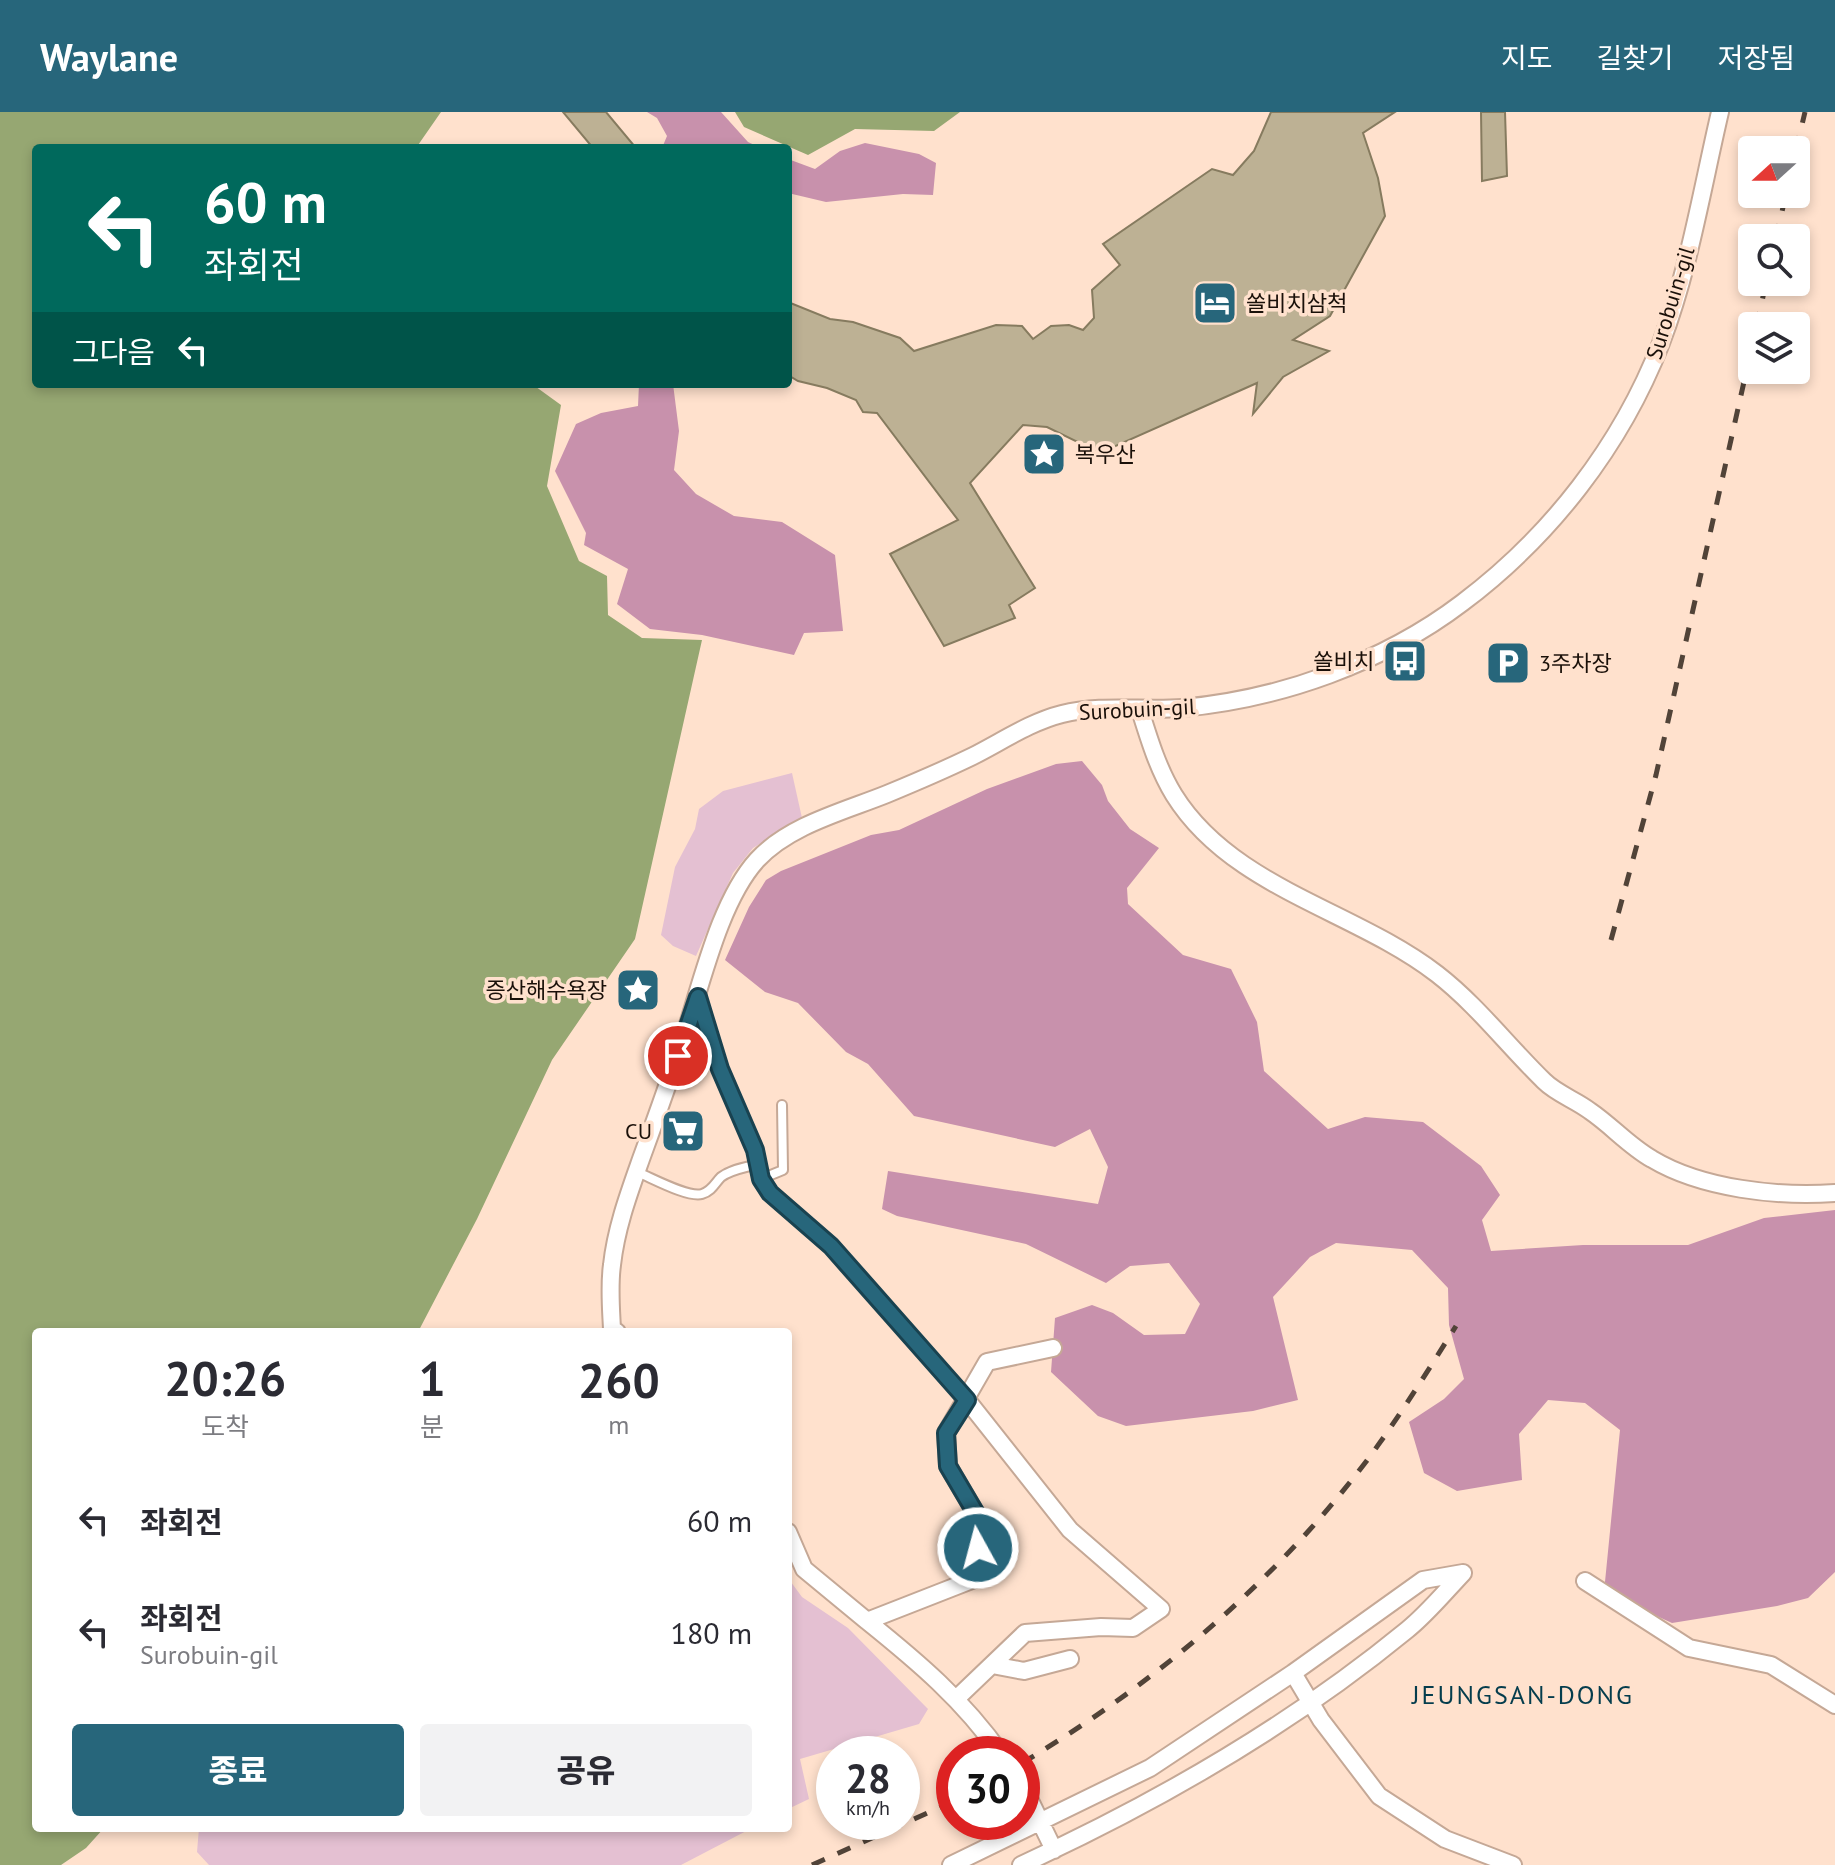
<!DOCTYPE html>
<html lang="ko">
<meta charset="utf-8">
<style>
:root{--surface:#fff;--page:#f2f2f3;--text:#2b2b33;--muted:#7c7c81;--accent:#27667b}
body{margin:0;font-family:"PT Sans","Noto Sans KR",sans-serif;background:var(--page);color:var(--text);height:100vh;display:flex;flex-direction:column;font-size:30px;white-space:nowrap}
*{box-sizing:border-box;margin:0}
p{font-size:26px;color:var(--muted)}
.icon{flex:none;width:44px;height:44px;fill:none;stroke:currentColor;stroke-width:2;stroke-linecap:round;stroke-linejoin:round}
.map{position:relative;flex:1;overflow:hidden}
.sheet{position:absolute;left:32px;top:1216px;width:760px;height:504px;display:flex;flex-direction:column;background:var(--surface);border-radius:8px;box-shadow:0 4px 12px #0003}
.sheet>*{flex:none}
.top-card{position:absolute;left:32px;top:32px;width:760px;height:244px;border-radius:8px;box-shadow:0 4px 12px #0003;background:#00695c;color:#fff;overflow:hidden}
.needle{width:52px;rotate:249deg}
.tools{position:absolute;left:1738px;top:24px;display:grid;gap:16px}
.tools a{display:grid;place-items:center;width:72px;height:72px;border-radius:8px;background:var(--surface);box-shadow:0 4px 12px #0003;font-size:40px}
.speed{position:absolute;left:816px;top:1624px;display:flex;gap:16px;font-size:40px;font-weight:700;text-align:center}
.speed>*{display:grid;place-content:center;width:104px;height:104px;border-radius:50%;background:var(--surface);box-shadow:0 4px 12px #0003;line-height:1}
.speed small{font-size:20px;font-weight:400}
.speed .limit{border:12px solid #d22;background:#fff;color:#111}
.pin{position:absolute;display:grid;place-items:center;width:68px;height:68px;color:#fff;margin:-34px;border:4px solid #fff;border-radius:50%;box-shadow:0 2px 8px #0007}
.me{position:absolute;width:88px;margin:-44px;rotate:353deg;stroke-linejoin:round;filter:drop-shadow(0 0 6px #0008)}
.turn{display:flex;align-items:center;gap:28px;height:168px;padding:0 40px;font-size:36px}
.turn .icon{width:104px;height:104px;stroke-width:2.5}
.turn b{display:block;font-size:56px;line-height:68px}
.then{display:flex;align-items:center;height:76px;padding:0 40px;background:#0003;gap:16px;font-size:30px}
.eta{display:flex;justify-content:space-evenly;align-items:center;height:136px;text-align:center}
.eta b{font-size:48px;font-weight:800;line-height:56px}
.primary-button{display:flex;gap:16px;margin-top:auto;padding:16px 40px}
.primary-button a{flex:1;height:92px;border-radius:8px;background:var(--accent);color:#fff;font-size:32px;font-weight:800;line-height:92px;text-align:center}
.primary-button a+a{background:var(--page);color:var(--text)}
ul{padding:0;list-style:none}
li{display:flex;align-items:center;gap:24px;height:112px;padding:0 40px}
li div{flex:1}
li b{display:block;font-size:30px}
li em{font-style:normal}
header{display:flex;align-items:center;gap:48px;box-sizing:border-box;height:112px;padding:0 40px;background:var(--accent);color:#fff}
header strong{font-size:38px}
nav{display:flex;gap:44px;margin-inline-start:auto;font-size:28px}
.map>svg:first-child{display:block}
.green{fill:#e4c0d2}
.forest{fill:#c891ac}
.water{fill:#96a772}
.building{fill:#bdb194;stroke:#867b5f;stroke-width:2}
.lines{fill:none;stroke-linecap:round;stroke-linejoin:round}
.service-casing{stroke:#c5a896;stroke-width:12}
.minor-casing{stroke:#c5a896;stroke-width:20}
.service{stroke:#fff;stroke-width:8}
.minor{stroke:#fff;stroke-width:16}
.rail{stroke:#514338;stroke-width:5;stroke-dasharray:14 14;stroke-linecap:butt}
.route-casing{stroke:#194250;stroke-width:20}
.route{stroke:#27667b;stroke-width:14}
.labels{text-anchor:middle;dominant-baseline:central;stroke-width:7;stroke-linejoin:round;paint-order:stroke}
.poi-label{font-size:22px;fill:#1a1009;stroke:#ffe1cd;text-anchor:start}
.street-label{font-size:22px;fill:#1a1009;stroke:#ffe1cd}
.quarter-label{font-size:26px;letter-spacing:2px;fill:#053d4d;stroke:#ffe1cd}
</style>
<header>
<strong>Waylane</strong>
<nav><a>지도</a><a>길찾기</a><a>저장됨</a></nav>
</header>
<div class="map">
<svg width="1835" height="1753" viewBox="0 0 1835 1753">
<rect width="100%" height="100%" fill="#ffe1cd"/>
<path class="green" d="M792,661L802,706L753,736L733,761L696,844L673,834L661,823L675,755L695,717L699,697L723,679Z
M788,1466L802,1485L848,1516L928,1597L919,1612L800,1647L809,1687L788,1697Z
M199,1716H752L681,1753H209L197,1740Z"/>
<path class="forest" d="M647,0H721L748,30L761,36H662L667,24L657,6Z
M865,31L919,42L936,51L933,83L903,82L826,90L788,81V47L815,57L840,39Z
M639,272H673L679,319L674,358L696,382L734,404L782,410L835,443L843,519L804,521L794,543L702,523L650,517L617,492L628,457L584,433L586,421L555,359L576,312L601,301L638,294Z
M1082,649L1102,673L1108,689L1130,717L1159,736L1127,776L1128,792L1183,843L1231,857L1257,910L1264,959L1328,1017L1365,1005L1423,1010L1481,1054L1500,1083L1482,1108L1491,1139L1583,1133H1688L1764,1106L1835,1098V1460L1808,1486L1777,1494L1672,1511L1604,1480L1620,1318L1585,1291L1548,1288L1519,1322L1522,1368L1457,1379L1424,1361L1409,1310L1444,1287L1464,1267L1449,1213L1448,1176L1412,1138L1336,1131L1310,1145L1273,1185L1298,1288L1253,1299L1126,1314L1098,1304L1051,1260L1055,1206L1092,1193L1113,1201L1144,1223L1185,1222L1200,1192L1169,1151L1130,1154L1106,1171L1026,1132L897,1104L882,1097L888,1059L1098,1092L1108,1055L1090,1017L1055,1035L914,1004L868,952L846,940L798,891L765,880L725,848L749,795L766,768L781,759L871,723L899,718L987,677L1056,652Z"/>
<path class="water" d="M0,0H441L416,36H36V272H532L561,293L547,374L579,449L607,464L608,503L642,526L702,528L635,827L552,948L477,1107L418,1220H36V1716H104L86,1736L61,1753H0Z
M735,0H960L934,19L855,17L808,43L744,15Z"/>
<path class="building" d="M563,0H606L636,36H593Z
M1271,0H1395L1363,21L1378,66L1385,104L1330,204L1293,228L1329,239L1283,265L1253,302L1257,271L1100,341L1047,315L1023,313L970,371L1035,476L1009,493L1015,506L944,534L890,442L958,408L877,301L863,300L856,288L827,276L798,269L788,263V190L830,207L853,210L900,226L914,239L996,213L1022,214L1033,227L1051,214L1069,213L1083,218L1094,206L1092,178L1120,153L1103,132L1212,57L1233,63L1254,39Z
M1481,0H1505L1507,64L1482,69Z"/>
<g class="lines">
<g class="service-casing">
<path id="service" d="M698,886L720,957L755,1038L761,1067L770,1081L831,1134L967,1287
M637,1060C652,1066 688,1086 702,1082C712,1079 715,1071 721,1065C731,1057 745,1056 757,1052
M761,1067L783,1058L782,993"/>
</g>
<g class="minor-casing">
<path id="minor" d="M1140,598C1149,627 1158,657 1174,683C1232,776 1354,798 1437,862C1477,893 1508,934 1544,969C1557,982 1576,988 1590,999C1612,1014 1629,1034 1652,1047C1702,1077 1778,1085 1835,1081
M617,1220L612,1217C611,1196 609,1174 612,1153C616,1116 629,1081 641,1047C655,1009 668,972 681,934C700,879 718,791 757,748C789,713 845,699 887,682C916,670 944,658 971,645C1001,630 1030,610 1062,602C1100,592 1143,599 1182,596C1280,587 1383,551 1462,491C1550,425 1621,334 1661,231C1689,158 1702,77 1720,0
M788,1420L804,1457L867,1509L977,1466L978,1405L948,1354L946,1321L987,1250L1053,1236
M1585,1469L1689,1536L1771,1553L1835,1593
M867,1509C918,1550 963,1588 1001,1642
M992,1553L1024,1559L1070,1547
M1293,1561L1321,1608L1379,1684L1445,1727L1513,1753
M956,1587L1025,1521L1101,1515L1133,1516L1161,1497L1070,1418L967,1288
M1022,1672L1054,1738
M951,1753L1150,1656L1293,1561L1423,1468L1463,1461C1445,1480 1427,1502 1407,1518C1290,1614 1158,1690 1021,1753"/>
</g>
<use href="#service" class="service"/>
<use href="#minor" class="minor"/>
<path class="rail" d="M1796,38L1805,0
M1776,126L1786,82
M1757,214L1766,170
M1611,828L1656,663L1752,234
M1022,1651C1153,1573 1272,1473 1365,1351C1398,1307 1427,1260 1456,1214
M812,1753L954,1689"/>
</g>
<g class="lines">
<g class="route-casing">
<path id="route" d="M678,944L698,885L720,957L755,1038L761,1067L770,1081L831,1134L967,1288L946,1321L948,1354L978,1405V1436"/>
</g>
<use href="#route" class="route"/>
</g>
<defs>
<g id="hotel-square" transform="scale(2.3)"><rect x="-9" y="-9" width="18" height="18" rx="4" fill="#27667b" stroke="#ffe1cd"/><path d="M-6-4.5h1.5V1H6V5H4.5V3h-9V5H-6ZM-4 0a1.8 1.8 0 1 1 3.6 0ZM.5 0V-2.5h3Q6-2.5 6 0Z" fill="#fff"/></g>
<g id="sight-square" transform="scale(2.3)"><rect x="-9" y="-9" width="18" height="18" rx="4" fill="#27667b" stroke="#ffe1cd"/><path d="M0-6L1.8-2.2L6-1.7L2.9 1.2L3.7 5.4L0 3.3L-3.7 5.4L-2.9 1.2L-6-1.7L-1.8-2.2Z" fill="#fff"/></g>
<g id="bus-square" transform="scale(2.3)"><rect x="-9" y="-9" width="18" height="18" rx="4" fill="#27667b" stroke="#ffe1cd"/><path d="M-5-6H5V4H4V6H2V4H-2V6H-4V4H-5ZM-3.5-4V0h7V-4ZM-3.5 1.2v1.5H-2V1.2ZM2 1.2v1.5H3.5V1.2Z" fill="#fff"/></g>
<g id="parking-square" transform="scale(2.3)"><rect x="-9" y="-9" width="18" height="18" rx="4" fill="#27667b" stroke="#ffe1cd"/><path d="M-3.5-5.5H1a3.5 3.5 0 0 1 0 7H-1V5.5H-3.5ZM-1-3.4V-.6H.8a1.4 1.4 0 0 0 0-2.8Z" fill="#fff"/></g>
<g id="supermarket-square" transform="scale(2.3)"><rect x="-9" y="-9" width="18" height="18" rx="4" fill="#27667b" stroke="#ffe1cd"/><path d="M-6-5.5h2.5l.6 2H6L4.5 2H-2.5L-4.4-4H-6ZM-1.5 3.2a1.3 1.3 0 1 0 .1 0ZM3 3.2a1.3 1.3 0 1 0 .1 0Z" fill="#fff"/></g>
</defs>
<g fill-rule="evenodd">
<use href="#hotel-square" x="1215" y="191"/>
<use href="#sight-square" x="1044" y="342"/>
<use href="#bus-square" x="1405" y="549"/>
<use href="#parking-square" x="1508" y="551"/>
<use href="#sight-square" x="638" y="878"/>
<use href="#supermarket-square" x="683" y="1019"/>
</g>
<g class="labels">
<g class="poi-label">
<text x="1246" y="191">쏠비치삼척</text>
<text x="1075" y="342">복우산</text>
<text x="1374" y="549" text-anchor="end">쏠비치</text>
<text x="1539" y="551">3주차장</text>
<text x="607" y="878" text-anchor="end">증산해수욕장</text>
<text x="652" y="1019" text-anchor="end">CU</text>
</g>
<g class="street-label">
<text transform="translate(1670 191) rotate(-73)">Surobuin-gil</text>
<text transform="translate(1137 597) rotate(-3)">Surobuin-gil</text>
</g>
<g class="quarter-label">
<text x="1523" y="1582">JEUNGSAN-DONG</text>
</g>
</g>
</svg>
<div class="tools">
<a><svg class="needle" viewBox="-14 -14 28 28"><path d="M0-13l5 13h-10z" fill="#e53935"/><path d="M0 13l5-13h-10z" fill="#7c7c81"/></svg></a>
<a><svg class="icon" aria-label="search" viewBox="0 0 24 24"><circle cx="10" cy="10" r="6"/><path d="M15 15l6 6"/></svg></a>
<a><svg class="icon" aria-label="layers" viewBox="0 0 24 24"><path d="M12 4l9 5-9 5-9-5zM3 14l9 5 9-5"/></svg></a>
</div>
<div class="speed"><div>28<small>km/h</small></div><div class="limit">30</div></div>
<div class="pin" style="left:678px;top:944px;background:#d93025"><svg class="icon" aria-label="arrive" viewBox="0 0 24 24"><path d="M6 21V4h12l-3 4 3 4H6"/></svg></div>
<svg class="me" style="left:978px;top:1436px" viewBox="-20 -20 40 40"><circle r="17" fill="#27667b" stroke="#fff" stroke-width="3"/><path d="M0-11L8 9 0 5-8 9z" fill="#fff"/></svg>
<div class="top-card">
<div class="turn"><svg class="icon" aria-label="left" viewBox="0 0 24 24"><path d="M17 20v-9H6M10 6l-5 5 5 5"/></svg><div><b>60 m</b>좌회전</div></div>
<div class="then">그다음<svg class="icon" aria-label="left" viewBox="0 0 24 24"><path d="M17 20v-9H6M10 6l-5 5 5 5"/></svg></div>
</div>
<section class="sheet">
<div class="eta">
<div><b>20:26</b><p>도착</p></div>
<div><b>1</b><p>분</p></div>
<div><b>260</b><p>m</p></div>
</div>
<ul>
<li><svg class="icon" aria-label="left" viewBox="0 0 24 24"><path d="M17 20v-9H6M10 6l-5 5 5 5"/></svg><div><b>좌회전</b></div><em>60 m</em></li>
<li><svg class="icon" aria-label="left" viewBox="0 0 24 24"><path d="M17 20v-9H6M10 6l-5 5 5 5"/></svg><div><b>좌회전</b><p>Surobuin-gil</p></div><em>180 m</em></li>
</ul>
<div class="primary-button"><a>종료</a><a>공유</a></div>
</section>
</div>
